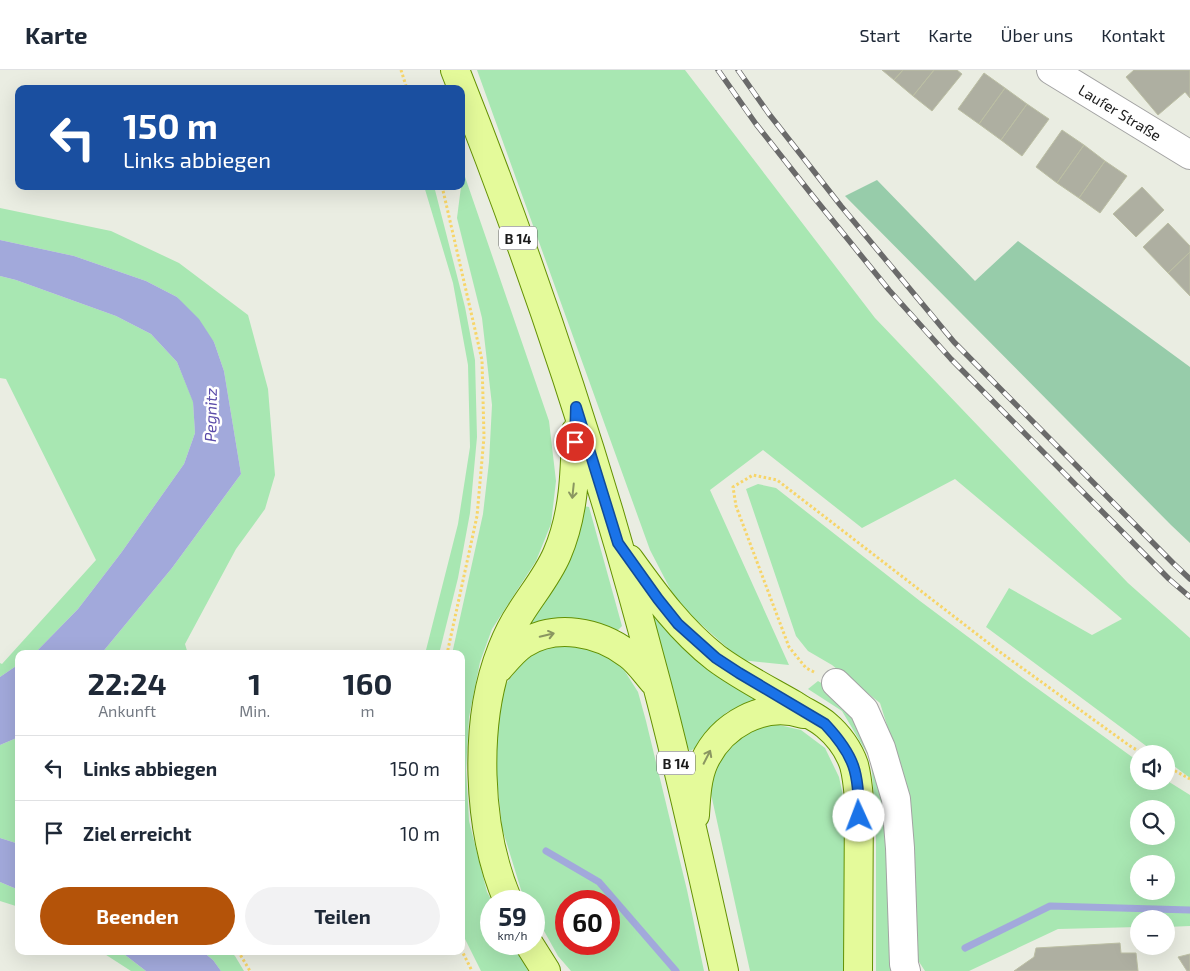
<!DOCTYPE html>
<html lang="de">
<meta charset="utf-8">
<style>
:root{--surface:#fff;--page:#f2f2f3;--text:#1f2937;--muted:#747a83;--line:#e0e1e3;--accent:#b45309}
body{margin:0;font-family:"Exo 2",sans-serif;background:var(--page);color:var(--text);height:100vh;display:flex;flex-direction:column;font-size:19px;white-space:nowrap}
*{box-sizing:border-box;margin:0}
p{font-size:16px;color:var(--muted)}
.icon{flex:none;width:28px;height:28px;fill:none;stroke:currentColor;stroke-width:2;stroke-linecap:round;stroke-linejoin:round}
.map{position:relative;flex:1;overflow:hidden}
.panel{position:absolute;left:15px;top:580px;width:450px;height:305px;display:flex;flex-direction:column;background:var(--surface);border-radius:10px;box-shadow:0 5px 20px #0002}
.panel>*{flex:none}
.top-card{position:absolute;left:15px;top:15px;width:450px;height:105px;border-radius:10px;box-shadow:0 5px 20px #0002;background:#1a4fa0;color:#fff;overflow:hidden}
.controls{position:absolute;left:1130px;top:675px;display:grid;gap:10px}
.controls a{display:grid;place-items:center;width:45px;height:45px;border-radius:50%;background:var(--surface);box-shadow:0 5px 20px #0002;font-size:25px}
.speed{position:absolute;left:480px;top:820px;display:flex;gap:10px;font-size:25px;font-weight:700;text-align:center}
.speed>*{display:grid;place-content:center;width:65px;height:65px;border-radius:50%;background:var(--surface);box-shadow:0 5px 20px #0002;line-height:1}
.speed small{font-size:12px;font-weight:400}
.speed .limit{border:8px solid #d22;background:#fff;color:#111}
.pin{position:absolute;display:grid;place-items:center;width:42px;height:42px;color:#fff;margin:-21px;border:2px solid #fff;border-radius:50%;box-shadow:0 1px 5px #0007}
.me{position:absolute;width:55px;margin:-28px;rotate:358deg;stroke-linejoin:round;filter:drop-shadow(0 0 4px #0008)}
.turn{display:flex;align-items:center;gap:18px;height:105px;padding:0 25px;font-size:22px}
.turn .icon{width:65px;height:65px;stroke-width:2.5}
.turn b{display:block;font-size:35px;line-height:42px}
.eta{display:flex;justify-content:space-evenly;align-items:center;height:85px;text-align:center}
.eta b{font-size:30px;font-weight:700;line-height:35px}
.button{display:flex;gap:10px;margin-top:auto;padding:10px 25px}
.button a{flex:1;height:58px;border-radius:30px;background:var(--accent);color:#fff;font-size:20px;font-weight:700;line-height:58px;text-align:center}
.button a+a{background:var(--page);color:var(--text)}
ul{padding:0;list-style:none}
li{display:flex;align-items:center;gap:15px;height:65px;padding:0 25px;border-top:1px solid var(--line)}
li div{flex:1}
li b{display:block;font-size:19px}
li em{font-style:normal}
header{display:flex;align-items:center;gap:30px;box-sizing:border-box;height:70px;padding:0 25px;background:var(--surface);border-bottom:1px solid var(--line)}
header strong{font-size:24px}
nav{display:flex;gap:28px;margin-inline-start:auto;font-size:18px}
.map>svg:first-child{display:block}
.grass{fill:#a8e7b2;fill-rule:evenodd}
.forest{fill:#97ccaa}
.water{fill:#a2a9db}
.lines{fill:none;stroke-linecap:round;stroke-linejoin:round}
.stream{stroke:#a2a9db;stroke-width:7}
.building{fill:#aeafa1;stroke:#bcbfa4}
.minor-casing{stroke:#a3a3a3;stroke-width:30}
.major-casing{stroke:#639103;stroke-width:30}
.path{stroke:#f7d569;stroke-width:3;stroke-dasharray:2.5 2.5;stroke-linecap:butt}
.minor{stroke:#fff;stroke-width:28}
.major{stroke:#e4fa9a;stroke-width:28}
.rail-casing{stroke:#6a6a6a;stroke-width:5.5}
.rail{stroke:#fff;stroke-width:4;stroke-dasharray:11;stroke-linecap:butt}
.oneway{stroke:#8a9661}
.route-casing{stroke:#114b97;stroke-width:12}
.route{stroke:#1a73e8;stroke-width:9}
.labels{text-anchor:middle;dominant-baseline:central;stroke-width:5;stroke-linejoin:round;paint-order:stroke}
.shield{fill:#fff;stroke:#606060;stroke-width:1}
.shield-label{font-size:14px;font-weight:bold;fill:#1c1c1c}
.street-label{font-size:15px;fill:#1c1c1c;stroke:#fff}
.water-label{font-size:16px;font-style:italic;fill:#5a4ba9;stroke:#fff}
</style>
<header>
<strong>Karte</strong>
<nav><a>Start</a><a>Karte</a><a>Über uns</a><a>Kontakt</a></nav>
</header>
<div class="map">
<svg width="1190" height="901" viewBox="0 0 1190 901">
<rect width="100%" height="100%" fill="#eaede2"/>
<path class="grass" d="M477,0H685L875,248L1128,513L1190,568V708L1166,690V684H1157L986,557L1009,518L1092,565L1122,549L955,409L862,458L763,380L710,420L789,595L741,590L678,534L650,480Z
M463,101L549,351L556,411L551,454L536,491L492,559L480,592L469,647L466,700L469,751L487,822L492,831L491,874H514L528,901H481L461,861V584H452L483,444L489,392L492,335L482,248L457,148Z
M424,116H434L435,120L465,237L475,290L477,367L470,443L458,508L439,584H425L458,454L470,377L468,295L453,213Z
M0,138L111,161L179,193L248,245L268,319L275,405L265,439L236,479L185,574L188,584H101L172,498L241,404L224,301L214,272L177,227L146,211L74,186L0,170Z
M0,206L16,210L116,246L151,264L177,292L193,331L195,363L184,394L121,483L78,539L34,584H19V594L0,607V593L2,594L96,490L6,309L0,308Z
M758,414L776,418L920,531L1023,608L1139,692V711H1166V710L1190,725V856L1166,857V849H1139V857L1058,859L969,901H925L910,878L907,719L880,633L832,595L808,581L796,566L746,419ZM1139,739H1166V766H1139ZM1139,794H1166V821H1139Z
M583,436L589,437L622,556L616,562L526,559Z
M651,546H661L764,629L727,642L707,662L697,677L690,681L683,670Z
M568,570L595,576L619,592L638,622L646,651L687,820L704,901H571L558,886L534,843V831H527L522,823L502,758L495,689L499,643L505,615L521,594L539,580ZM566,831H609V874H566Z
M818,611L844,627L878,682L898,901H876V754L871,690L842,641L808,619Z
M779,655L801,660L825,678L839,707L845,735L846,901H750L711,724L712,698L719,682L754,656Z
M19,667V726L15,730L19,741V774L0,768V675Z
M0,812L19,820V837L0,831Z
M100,881H120L146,901H131Z
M202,881H230L235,886L244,901H221L213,890Z"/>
<path class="forest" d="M877,110L975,211L1018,171L1190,297V473L1171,455L845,126Z"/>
<path class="water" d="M0,170L74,186L146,211L177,227L199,249L214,272L224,301L241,404L172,498L101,584H34L78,539L121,483L184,394L195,363L193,332L177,292L151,264L116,246L16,210L0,206Z
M19,594V667L0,675V607Z
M0,768L19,774V820L0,812Z
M120,881H202L213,890L221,901H146Z"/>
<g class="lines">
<path class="stream" d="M546,781L599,812L676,901
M965,878L1050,836L1190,840"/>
</g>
<path class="building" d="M882,0H903L894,10Z
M903,0H934L913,26L894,10Z
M934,0H957L962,4L932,41L913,26Z
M1134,0H1190V28L1185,22L1158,45L1126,7Z
M984,3L1005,18L979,54L958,39Z
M1005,18L1027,34L1001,70L979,54Z
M1027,34L1049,49L1022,86L1001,70Z
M1062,60L1084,75L1057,113L1036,97Z
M1084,75L1105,91L1079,128L1057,113Z
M1105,91L1127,106L1100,143L1079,128Z
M1142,117L1164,140L1136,167L1113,144Z
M1168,153L1190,176V182L1168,203L1143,177Z
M1190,182V226L1168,203Z
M1120,873L1121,883H1136L1138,901H1014L1034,887L1036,878Z
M1190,884V901H1187L1178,887Z"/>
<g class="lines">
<g class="minor-casing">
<g id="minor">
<path id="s1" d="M1051,0L1190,85"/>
<path d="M836,613L864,640L881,678L896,729L900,778L904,894L906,901"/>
</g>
</g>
<g class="major-casing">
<path id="major" d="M455,0C535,201 603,406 657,615C682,710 703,805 724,901
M629,489C655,525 680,560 716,588C740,606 768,620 794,635C804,642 817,647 826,655C838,665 849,680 854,695C857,706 858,717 859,729L858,901
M499,598C506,590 514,580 523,574C556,553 599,562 628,584C638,591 646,603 654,612
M695,745C696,728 697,707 704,692C721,655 763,631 803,644
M508,831C477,759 473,652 502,579C507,566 513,554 521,542C533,523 548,505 557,484C574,445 575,403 576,361
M529,874L546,901"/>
</g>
<path class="path" d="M401,0L407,19
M442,116L482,290L484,367L477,446L447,584
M814,602L806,598L789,577L736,436L733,417L753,405L777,410L1000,582L1130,676L1144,684
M1166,696L1190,709
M461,879L472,901
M238,881L250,901"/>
<use href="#minor" class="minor"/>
<use href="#major" class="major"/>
<g class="rail-casing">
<path id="rail" d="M718,0L756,54L812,125L889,220L951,289L1169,509L1190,527
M738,0L769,44L841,136L954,272L1174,494L1190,509"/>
</g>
<use href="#rail" class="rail"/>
</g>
<defs><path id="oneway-shaft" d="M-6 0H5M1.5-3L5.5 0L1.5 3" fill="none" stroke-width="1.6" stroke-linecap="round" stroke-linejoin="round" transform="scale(1.25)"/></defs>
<g class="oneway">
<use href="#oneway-shaft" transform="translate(573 421) rotate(96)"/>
<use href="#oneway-shaft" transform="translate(547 565) rotate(-13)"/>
<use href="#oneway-shaft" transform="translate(707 687) rotate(-63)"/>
</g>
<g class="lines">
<g class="route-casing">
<path id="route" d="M575,372L576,337L618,473L658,529L678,554L716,588L739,603L825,654C855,686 859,703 859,746"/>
</g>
<use href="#route" class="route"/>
</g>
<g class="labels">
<g class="shield">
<rect x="499" y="156.5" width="38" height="23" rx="4"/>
<rect x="657" y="681.5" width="38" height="23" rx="4"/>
</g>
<g class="shield-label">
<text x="518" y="168">B 14</text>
<text x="676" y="693">B 14</text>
</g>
<g class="street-label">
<text stroke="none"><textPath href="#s1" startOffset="81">Laufer Straße</textPath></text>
</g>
<g class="water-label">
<text transform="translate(210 345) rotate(-89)">Pegnitz</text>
</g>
</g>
</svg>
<div class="controls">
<a><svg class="icon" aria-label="sound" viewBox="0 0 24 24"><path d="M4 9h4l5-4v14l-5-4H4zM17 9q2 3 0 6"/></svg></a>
<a><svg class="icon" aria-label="search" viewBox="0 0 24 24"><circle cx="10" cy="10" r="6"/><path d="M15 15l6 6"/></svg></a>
<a>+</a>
<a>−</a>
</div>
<div class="speed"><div>59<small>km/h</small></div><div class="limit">60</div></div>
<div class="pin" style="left:575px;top:372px;background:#d93025"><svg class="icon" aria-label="arrive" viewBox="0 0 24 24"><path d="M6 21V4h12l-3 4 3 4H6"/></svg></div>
<svg class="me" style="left:859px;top:746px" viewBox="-20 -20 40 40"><circle r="19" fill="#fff"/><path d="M0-13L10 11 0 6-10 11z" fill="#1a73e8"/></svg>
<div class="top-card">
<div class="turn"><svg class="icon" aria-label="left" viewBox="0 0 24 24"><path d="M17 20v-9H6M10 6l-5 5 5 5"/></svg><div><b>150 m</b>Links abbiegen</div></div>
</div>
<section class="panel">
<div class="eta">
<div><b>22:24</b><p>Ankunft</p></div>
<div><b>1</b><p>Min.</p></div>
<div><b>160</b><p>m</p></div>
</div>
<ul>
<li><svg class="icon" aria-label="left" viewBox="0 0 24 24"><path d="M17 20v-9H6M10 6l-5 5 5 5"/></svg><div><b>Links abbiegen</b></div><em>150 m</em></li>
<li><svg class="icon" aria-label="arrive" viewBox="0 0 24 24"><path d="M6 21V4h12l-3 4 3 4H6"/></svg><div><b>Ziel erreicht</b></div><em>10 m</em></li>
</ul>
<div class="button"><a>Beenden</a><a>Teilen</a></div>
</section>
</div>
